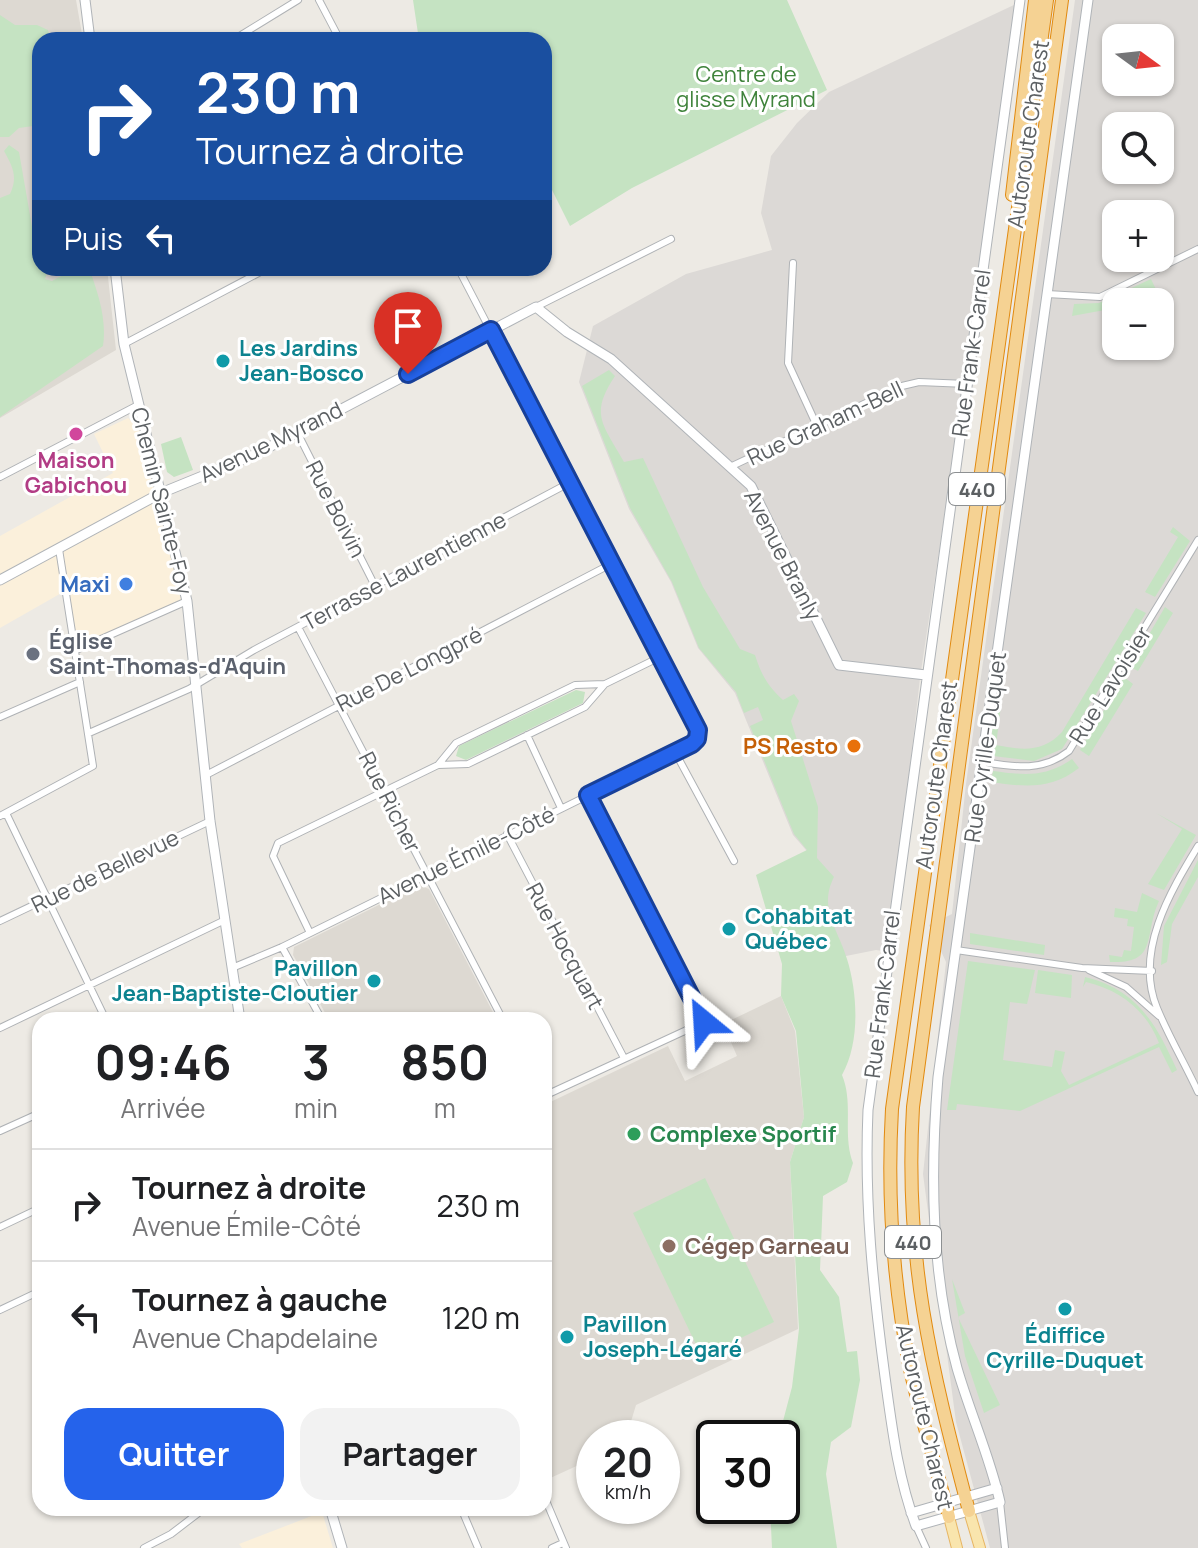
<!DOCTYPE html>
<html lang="fr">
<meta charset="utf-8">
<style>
:root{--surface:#fff;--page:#f2f2f2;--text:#202124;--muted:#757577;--line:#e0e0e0;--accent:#2563eb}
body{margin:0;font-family:Manrope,sans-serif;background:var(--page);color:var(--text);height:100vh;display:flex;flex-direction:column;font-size:30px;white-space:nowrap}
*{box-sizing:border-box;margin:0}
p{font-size:26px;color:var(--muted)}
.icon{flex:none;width:44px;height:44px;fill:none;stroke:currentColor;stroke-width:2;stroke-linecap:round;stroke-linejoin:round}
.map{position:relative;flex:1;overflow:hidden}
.panel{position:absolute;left:32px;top:1012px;width:520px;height:504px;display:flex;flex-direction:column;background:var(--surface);border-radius:24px;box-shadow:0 2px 6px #0004}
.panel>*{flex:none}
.hud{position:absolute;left:32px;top:32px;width:520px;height:244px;border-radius:24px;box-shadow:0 2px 6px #0004;background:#1a4fa0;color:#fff;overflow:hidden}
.needle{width:52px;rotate:105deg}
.fabs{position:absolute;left:1102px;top:24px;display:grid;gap:16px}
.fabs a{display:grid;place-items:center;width:72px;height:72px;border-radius:16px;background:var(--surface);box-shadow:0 2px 6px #0004;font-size:40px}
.speed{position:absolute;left:576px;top:1420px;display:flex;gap:16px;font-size:40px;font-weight:700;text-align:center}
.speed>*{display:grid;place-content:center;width:104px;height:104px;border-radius:50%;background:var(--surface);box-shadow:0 2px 6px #0004;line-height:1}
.speed small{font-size:20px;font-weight:400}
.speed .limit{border:4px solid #111;border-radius:12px;background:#fff;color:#111}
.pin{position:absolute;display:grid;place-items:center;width:68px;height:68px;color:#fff;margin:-82px -34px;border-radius:50% 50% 50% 0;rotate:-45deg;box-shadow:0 0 8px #0007}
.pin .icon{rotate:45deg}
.me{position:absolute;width:88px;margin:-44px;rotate:333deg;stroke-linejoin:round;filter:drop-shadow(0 0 6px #0008)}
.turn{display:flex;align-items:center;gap:28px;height:168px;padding:0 32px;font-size:36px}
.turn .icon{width:104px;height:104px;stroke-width:2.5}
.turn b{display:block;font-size:56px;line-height:68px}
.then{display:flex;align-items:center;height:76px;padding:0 32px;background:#0003;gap:16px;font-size:30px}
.eta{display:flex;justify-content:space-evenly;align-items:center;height:136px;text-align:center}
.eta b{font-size:48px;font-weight:700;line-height:56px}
.primary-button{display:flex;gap:16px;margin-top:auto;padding:16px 32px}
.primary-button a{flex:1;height:92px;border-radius:24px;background:var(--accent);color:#fff;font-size:32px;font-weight:700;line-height:92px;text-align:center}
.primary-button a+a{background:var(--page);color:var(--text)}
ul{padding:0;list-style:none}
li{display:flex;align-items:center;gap:24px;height:112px;padding:0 32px;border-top:2px solid var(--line)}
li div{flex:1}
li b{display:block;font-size:30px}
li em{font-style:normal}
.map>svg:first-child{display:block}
.commercial{fill:#fbf0db}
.industrial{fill:#dcd9d6;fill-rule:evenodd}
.education{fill:#ddd9d2}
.green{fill:#c5e3c2}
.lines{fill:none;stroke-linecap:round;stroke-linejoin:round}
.street-casing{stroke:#afb2b5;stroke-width:8}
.secondary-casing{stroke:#b0b4b8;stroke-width:11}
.primary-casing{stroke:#e7b563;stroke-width:12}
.highway-casing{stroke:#e18a10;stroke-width:14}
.street{stroke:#fff;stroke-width:6}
.secondary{stroke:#fff;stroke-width:9}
.primary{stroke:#f9e5ad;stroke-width:10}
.highway{stroke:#f5d293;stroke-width:12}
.route-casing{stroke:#184099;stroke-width:20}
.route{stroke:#2563eb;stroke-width:14}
.culture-dot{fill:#0f9aa8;stroke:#fff;stroke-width:3}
.hotel-dot{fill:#d1479c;stroke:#fff;stroke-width:3}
.shop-dot{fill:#3f7fe0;stroke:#fff;stroke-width:3}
.worship-dot{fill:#6b7280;stroke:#fff;stroke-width:3}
.food-dot{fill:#e8710a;stroke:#fff;stroke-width:3}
.leisure-dot{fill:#2e9e5b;stroke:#fff;stroke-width:3}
.education-dot{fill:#8d6e63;stroke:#fff;stroke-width:3}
.labels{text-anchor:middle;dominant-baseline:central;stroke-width:6;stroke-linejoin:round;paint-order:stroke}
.shield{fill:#fff;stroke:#8d9092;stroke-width:2}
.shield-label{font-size:20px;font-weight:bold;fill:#5c6063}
.park-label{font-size:22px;fill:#3f833b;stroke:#fff}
.street-label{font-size:22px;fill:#5c6063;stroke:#fff}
.culture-label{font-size:22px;font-weight:bold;fill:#0d838f;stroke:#fff;text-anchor:start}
.hotel-label{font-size:22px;font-weight:bold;fill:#b23c85;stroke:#fff}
.shop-label{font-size:22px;font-weight:bold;fill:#366cbe;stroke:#fff;text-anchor:end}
.worship-label{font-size:22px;font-weight:bold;fill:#5b616d;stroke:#fff;text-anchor:start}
.food-label{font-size:22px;font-weight:bold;fill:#c56008;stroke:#fff;text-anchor:end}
.leisure-label{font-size:22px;font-weight:bold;fill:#27864d;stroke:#fff;text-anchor:start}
.education-label{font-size:22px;font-weight:bold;fill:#785e54;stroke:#fff;text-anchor:start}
</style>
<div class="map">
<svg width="1198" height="1548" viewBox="0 0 1198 1548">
<rect width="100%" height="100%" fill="#edeae4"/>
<path class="commercial" d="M128,418L147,437L187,601L74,651L65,591L0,628V536L113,473L94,434Z
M322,1512L333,1548H242L239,1544Z"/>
<path class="industrial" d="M1075,0H1198V1548H990L956,1422L923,1174L946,962L929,925L952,914L966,784ZM1116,38H1160V82H1116ZM1116,126H1160V170H1116ZM1116,214H1160V258H1116ZM1116,302H1160V346H1116Z
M1016,4L1018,26L920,678L889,952L876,950L816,962L806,850L793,835L735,693L698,648L671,582L629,509L579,382L593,326L686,274L772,250L761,213L771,156L797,123L829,92Z"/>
<path class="education" d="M0,0H76L83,40H40V268H107L116,350L0,418Z
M419,885L429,889L497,1020H329L293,955L294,947Z
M781,996L795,1031L804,1117L790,1162L798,1329L636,1405L626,1438H594V1458L546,1480L544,1105L668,1046L685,1081L737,1056L723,1024Z"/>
<path class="green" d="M413,0H787L827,90L632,188L570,226L544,174V40H419Z
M0,15L15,25H37L48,30L51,40H40V125L19,128L9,137H0Z
M9,145L19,152L35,244L40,250V268H49L45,279L52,281L76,268H89C98,293 107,319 103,346L0,417V198L10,194C18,177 13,167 4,151Z
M1151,279L1163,304L1160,305L1155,298L1146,302H1116V308L1072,316L1074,304L1099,303Z
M609,370L615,376C589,415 603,424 624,462L643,458L703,587L740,649L755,655C761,674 768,687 783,700L794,694L799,701L791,721L818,807L817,858L834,877C818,908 838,929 847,959C858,994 860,1043 842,1075C854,1104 842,1134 853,1163L847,1182L823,1196L820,1270L839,1297L847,1352L857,1351L860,1380L851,1427L831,1442L826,1474L837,1548H772L770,1506H782V1438H773L783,1421L792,1387L799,1329L790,1162L804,1117L796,1031L781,996L782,964L756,875L807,850L794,834L750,726L763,720L758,707L744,713L736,692L699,648L672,582L630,508L582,386Z
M181,437L193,470L174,477L167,472L161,444Z
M1173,527L1190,541L1155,597L1145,592L1178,537L1170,532Z
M1165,607L1173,613L1138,671L1130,667Z
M1136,608L1146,613L1062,749L1034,761L993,756L989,750L999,681L1004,682L996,745C1021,750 1043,753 1062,732Z
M1124,677L1133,684L1089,756L1080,750Z
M576,690L585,692L583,703L466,760L456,756L459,746Z
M1072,759L1079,768C1051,790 1024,787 991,782L993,771C1023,775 1045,778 1072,759Z
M1156,813L1196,835L1164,890L1148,884L1182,829Z
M1198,860V877L1172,924L1167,962L1161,965L1164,926Z
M1142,893L1159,901C1143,936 1159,964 1110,962L1109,955L1122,957L1124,950L1131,951L1134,927L1127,926L1128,919L1114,917L1115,908L1137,912Z
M970,933L1045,945L1044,955L970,944Z
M968,961L1035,970L1027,1004L1010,1002L1003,1060L1052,1067L1055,1050L1065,1052L1061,1071L1069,1085L1159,1043C1146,1010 1120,990 1086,982L1083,987L1085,977C1138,990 1156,1024 1177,1070L1172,1073L1159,1047L1020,1111L957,1104L956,1110H947Z
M1038,970L1072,975L1071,998L1035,993Z
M705,1178L774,1322L702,1357L633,1213Z
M952,1279L965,1313L958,1317L1000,1405L984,1413L965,1356Z"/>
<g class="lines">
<g class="street-casing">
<path id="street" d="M319,0L340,40
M233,40L298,0
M793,263L788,363L817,426
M1047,294L1100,297L1198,249
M536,307L671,239
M124,344L268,268
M297,432L375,586
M732,466L902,386L919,382L967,384
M0,477L138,405
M298,627L503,1020
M74,651L187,601
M0,717L80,682
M89,733L189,689L254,650L569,483
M527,735L561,808
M675,752L734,861
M983,762C1015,767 1042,772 1069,751L1198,540
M438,765L456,743L575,685L605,684L660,657
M206,775L611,564
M6,813L106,1020
M0,816L93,766L59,549
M507,834L624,1058
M1198,846C1170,892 1134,952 1157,1008C1169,1037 1185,1064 1198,1092
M0,921L210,821
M310,933L273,856L278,843L438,765L468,764L585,707L605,684
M282,947L322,1020
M956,950L1082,968L1152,971
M232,968L282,947L688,746L698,736L696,726L458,268
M1089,970L1126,987L1159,1016
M228,1020L239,1014
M0,1028L225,920
M544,1096L704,1022L588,795
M0,1131L40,1113
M0,1227L40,1208
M0,1310L40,1291
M544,1496L566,1548
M1000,1502L1005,1548
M461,1508L478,1548
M916,1526L926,1548
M144,1548L171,1534L205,1508
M552,1548L563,1543"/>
</g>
<g class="secondary-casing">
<path id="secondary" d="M85,0L90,40
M1020,0L868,1110C864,1201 873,1288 885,1377C892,1428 898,1478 916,1526L1000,1502C990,1457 970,1413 957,1368C931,1274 930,1174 938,1077L1088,0
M115,268L124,344L187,601L210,821L240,1020
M0,580L161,493L254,455L536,307L567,332L611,359L751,486L839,665L926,675
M330,1508L342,1548
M911,1513L997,1488"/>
</g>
<g class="primary-casing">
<path id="primary" d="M969,1511L980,1548
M949,1517L957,1548"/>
</g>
<g class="highway-casing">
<path id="highway" d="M1012,195L1035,0
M969,1511C931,1367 904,1258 913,1107L1062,0
M949,1517C937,1468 921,1419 910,1369C893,1283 887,1196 892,1109L1047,0"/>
</g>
<use href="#street" class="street"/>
<use href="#secondary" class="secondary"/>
<use href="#primary" class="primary"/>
<use href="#highway" class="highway"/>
</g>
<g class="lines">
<g class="route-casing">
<path id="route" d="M408,374L491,330L698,730L697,739L692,744L588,795L704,1022"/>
</g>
<use href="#route" class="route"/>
</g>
<g class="culture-dot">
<circle cx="223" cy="361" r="8"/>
<circle cx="729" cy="929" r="8"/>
<circle cx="374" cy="981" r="8"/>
<circle cx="1065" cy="1309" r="8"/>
<circle cx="567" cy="1337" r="8"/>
</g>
<circle class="hotel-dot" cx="76" cy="434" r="8"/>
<circle class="shop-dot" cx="126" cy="584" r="8"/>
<circle class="worship-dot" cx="33" cy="654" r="8"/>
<circle class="food-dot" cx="854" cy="746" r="8"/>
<circle class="leisure-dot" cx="634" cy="1134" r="8"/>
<circle class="education-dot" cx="669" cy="1246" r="8"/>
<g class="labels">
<g class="shield">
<rect x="949" y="473" width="56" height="32" rx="6"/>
<rect x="885" y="1226" width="56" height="32" rx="6"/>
</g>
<g class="shield-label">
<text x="977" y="489">440</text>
<text x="913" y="1242">440</text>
</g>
<g class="park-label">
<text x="746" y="74">Centre de<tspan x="746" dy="25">glisse Myrand</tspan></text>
</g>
<g class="street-label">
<text transform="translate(1028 134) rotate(-82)">Autoroute Charest</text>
<text transform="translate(971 353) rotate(-82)">Rue Frank-Carrel</text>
<text transform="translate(825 423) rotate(-25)">Rue Graham-Bell</text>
<text transform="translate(271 442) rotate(-26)">Avenue Myrand</text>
<text transform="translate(162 501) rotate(76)">Chemin Sainte-Foy</text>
<text transform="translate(336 509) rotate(63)">Rue Boivin</text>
<text transform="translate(783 555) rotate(63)">Avenue Branly</text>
<text transform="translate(404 571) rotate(-28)">Terrasse Laurentienne</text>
<text transform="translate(409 669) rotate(-27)">Rue De Longpré</text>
<text transform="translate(1110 685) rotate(-58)">Rue Lavoisier</text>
<text transform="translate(985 747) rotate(-82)">Rue Cyrille-Duquet</text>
<text transform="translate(936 775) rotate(-82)">Autoroute Charest</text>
<text transform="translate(390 802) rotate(63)">Rue Richer</text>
<text transform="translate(466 855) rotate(-26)">Avenue Émile-Côté</text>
<text transform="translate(105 871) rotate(-26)">Rue de Bellevue</text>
<text transform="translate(565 946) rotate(62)">Rue Hocquart</text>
<text transform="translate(882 994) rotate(-83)">Rue Frank-Carrel</text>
<text transform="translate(925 1417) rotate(77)">Autoroute Charest</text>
</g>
<g class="culture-label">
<text x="239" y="348">Les Jardins<tspan x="239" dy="25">Jean-Bosco</tspan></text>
<text x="745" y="916">Cohabitat<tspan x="745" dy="25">Québec</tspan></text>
<text x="358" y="968" text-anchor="end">Pavillon<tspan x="358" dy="25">Jean-Baptiste-Cloutier</tspan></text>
<text x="583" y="1324">Pavillon<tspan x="583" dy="25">Joseph-Légaré</tspan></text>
<text x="1065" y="1335" text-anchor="middle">Édiffice<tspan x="1065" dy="25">Cyrille-Duquet</tspan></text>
</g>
<g class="hotel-label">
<text x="76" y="460">Maison<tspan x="76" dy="25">Gabichou</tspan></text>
</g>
<g class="shop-label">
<text x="110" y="584">Maxi</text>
</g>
<g class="worship-label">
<text x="49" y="641">Église<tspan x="49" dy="25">Saint-Thomas-d'Aquin</tspan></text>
</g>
<g class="food-label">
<text x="838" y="746">PS Resto</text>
</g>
<g class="leisure-label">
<text x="650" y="1134">Complexe Sportif</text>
</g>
<g class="education-label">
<text x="685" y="1246">Cégep Garneau</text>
</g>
</g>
</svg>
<div class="fabs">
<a><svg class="needle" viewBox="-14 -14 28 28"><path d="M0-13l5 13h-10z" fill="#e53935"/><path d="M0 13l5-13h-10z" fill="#757577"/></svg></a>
<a><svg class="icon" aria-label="search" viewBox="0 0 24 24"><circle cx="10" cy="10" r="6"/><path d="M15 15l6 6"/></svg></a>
<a>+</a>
<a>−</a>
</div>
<div class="speed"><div>20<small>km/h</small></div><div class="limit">30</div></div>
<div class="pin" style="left:408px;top:374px;background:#d93025"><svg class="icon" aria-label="arrive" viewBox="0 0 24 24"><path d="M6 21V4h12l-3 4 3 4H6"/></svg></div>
<svg class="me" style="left:704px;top:1022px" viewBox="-20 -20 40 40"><path d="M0-17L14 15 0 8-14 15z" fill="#2563eb" stroke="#fff" stroke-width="4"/></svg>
<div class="hud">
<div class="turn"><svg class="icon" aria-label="right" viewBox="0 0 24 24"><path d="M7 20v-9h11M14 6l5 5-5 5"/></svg><div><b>230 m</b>Tournez à droite</div></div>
<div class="then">Puis<svg class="icon" aria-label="left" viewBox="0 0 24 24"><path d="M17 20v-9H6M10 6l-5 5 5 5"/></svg></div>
</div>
<section class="panel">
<div class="eta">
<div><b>09:46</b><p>Arrivée</p></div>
<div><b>3</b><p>min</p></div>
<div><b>850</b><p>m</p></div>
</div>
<ul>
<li><svg class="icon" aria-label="right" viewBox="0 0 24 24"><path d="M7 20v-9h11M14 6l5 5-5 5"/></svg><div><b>Tournez à droite</b><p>Avenue Émile-Côté</p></div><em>230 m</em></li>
<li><svg class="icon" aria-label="left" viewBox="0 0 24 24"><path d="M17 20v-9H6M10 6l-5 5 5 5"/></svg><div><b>Tournez à gauche</b><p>Avenue Chapdelaine</p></div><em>120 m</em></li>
</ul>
<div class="primary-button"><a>Quitter</a><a>Partager</a></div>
</section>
</div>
